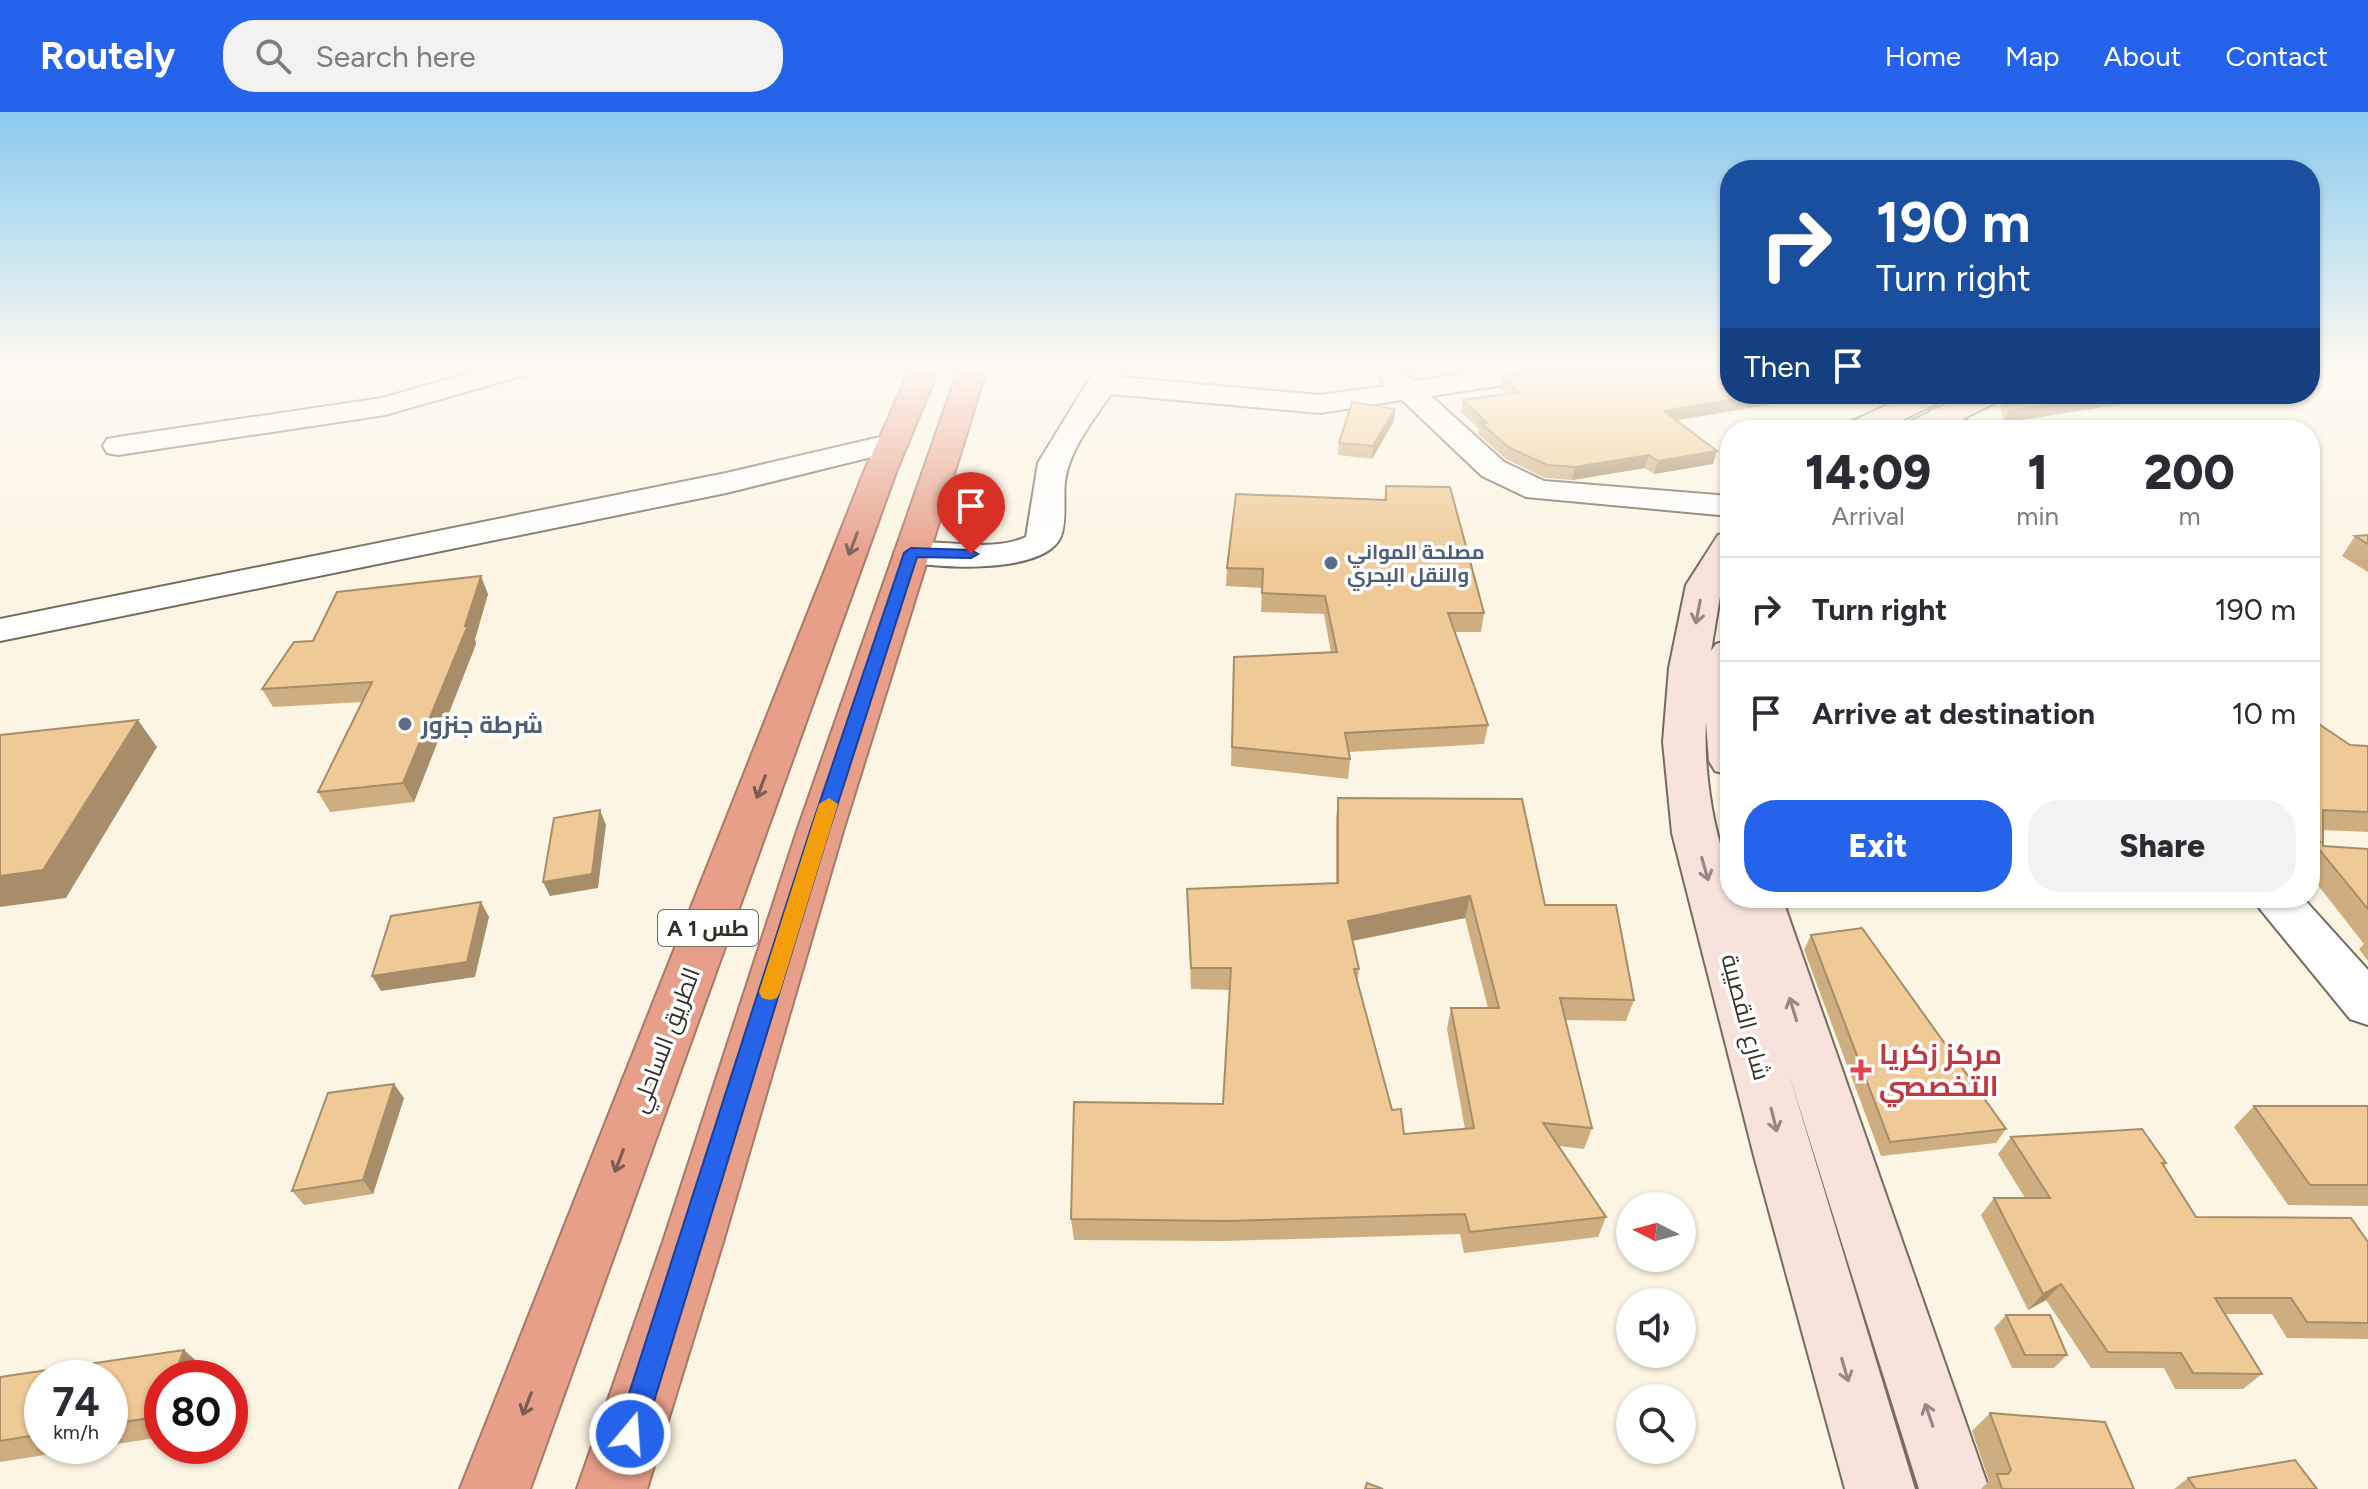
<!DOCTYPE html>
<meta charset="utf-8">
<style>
:root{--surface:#fff;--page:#f2f2f3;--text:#2b2b33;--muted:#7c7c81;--line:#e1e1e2;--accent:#2563eb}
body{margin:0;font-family:Figtree,Cairo,sans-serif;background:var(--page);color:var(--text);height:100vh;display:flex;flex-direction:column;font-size:30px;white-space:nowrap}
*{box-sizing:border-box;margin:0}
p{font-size:26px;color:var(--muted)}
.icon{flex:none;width:44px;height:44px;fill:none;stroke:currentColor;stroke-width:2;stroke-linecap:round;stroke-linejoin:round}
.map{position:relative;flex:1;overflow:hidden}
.panel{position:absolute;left:1720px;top:308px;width:600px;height:488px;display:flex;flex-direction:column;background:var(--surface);border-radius:32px;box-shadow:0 2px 6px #0004}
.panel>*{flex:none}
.hud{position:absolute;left:1720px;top:48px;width:600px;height:244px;border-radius:32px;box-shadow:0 2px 6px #0004;background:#1a4fa0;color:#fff;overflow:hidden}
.needle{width:52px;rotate:276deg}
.fabs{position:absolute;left:1616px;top:1080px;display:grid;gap:16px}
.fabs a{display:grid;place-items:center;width:80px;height:80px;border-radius:50%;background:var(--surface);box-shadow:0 2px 6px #0004;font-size:40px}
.speed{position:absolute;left:24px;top:1248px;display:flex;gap:16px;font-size:40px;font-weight:700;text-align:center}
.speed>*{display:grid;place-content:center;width:104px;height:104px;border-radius:50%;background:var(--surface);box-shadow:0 2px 6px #0004;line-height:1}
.speed small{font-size:20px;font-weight:400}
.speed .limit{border:12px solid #d22;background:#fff;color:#111}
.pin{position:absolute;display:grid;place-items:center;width:68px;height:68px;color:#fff;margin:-82px -34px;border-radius:50% 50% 50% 0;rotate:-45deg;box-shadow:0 0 8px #0007}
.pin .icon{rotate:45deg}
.me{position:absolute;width:88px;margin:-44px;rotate:18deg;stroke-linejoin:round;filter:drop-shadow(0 0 6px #0008)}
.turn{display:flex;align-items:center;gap:28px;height:168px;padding:0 24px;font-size:36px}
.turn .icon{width:104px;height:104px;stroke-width:2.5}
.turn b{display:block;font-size:56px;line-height:68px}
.then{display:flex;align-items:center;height:76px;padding:0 24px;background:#0003;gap:16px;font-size:30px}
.eta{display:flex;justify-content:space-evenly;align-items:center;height:136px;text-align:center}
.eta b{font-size:48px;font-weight:800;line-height:56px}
.action{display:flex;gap:16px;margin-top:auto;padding:16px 24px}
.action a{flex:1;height:92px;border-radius:32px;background:var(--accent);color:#fff;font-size:32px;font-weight:800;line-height:92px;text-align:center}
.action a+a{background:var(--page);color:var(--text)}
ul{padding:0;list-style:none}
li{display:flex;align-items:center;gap:24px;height:104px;padding:0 24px;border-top:2px solid var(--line)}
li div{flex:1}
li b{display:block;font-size:30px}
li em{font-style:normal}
header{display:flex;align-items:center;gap:48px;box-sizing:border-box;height:112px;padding:0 40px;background:var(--accent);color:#fff}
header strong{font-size:38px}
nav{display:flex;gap:44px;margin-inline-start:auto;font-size:28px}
.search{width:560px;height:72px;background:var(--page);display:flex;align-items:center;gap:20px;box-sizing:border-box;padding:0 28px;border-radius:32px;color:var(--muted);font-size:30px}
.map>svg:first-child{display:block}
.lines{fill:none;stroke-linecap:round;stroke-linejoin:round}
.street-casing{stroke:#746d5e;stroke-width:4}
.secondary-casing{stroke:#746d5e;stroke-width:4}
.highway-casing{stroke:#a87868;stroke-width:4}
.street{fill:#fff;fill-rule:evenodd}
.secondary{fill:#f8e2dc;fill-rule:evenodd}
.highway{fill:#e79f8a;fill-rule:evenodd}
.wall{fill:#ceae81;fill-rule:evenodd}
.shaded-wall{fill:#a78d69}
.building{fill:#efca96;stroke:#a78d69;stroke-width:2;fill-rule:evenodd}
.oneway{stroke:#7a5c50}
.oneway2{stroke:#958982}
.route{fill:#2563eb;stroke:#184099;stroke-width:2}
.slow{fill:#f59e0b}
.service-dot{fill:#5c6f8a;stroke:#fff;stroke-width:3}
.health-dot{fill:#e0444e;stroke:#fff;stroke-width:3}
.labels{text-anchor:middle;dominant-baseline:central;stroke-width:7;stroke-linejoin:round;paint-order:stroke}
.far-service-label{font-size:20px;font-weight:bold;fill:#4e5e75;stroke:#fff;text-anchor:start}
.shield{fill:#fff;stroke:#706e69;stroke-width:2}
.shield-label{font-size:22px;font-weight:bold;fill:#323029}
.service-label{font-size:24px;font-weight:bold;fill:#4e5e75;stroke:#fff;text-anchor:start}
.street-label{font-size:24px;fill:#323029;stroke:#fff}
.near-health-label{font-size:28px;font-weight:bold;fill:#be3a42;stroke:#fff;text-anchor:start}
</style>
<header>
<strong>Routely</strong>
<div class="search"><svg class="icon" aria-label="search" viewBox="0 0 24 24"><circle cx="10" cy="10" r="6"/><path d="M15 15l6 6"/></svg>Search here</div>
<nav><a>Home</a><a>Map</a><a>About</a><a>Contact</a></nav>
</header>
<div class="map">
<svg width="2368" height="1377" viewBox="0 0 2368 1377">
<rect width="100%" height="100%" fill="#fcf5e3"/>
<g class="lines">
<g class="street-casing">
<path id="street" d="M487,256H532L528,262L385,303L118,343L107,341L103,334L107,327L118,325L382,286Z
M1096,256H1124L1120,265L1320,283L1386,274L1380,266L1384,260C1398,257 1404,260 1414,269L1504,256H1576L1572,262L1562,264L1431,284L1504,350L1544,369L1730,384V404L1526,385L1482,364L1402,288L1320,301L1111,282C1093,309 1070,336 1065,369C1063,386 1067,408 1061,424C1046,463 933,457 899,448L894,441L899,434C940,423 986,443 1026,425L1038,351Z
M1940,296L1973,312L1977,318H1941L1925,305L1930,299Z
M893,322L904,325L908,331L904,337L726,381L0,529V507L726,361Z
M2251,786H2303L2368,858V913L2350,907Z"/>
</g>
<g class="secondary-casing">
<path id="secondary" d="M1911,282H1948L1944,288L1881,318H1842L1846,312Z
M1968,282H2005L2001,288L1940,318H1901L1905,312Z
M1730,420V459L1722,473L1711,539L1716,532L1730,528V663L1715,659L1709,649L1706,610C1704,646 1709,689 1718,724C1724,746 1730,763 1730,786H1782L1989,1377H1919L1788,959L1915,1377H1845L1754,1044L1672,721L1663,630L1669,556L1686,473L1718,423Z"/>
</g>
<g class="highway-casing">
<path id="highway" d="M911,256H939L896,360L530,1377H460L864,360Z
M959,256H987L843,719L723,1130L647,1377H577L663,1130L797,719Z"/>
</g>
<use href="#street" class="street"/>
<use href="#secondary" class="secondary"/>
<use href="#highway" class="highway"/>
</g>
<path class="wall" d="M1393,256H1414L1413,264Z
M1502,264L1730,282H1820L1819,284L1677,308L1713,352L1654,362L1645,356L1572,368L1545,366L1506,347L1478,322L1479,317L1461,300L1463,288L1506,282L1500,277Z
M2004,282H2133L2128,291L2003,311L2000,292Z
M1395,297L1394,309L1372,347L1338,343L1339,331Z
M1386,374L1484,501L1481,520H1455L1488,613L1484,632L1349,640L1350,647L1348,667L1231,654L1234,545L1331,541L1324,502L1261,500L1262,476L1226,474L1227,456L1384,388Z
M2368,423V460L2342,444L2355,424Z
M488,482L475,527L476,532L414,690L330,700L318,680L362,590L273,595L262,577L313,529Z
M2350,633L2368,634V720L2323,718V734L2368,737V849L2359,837L2364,832L2310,763V718Z
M1338,686L1545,793L1634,888L1626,909L1565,908L1592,1016L1584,1037L1559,1034L1606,1105L1598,1125L1464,1141L1460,1122L1224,1129L1074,1128L1071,1107L1223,992L1230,878L1191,877L1187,777L1336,771V707ZM1465,806L1488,896H1451L1447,917L1465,1017L1404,1022L1392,998L1357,871L1359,857L1353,829Z
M2072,786H2108L2079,793Z
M1811,823L2006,1017L1996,1031L1881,1044L1804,838Z
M404,986L373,1082L304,1093L292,1079Z
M2254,994H2368V1094L2288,1093L2234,1015Z
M2011,1025L2166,1051L2164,1054L2196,1105L2368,1130V1227L2287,1226L2272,1202H2225L2262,1262L2243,1277H2175L2164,1256H2091L2046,1188L2028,1198L1981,1103L1994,1086H2025L1998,1042Z
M2006,1203L2067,1243L2054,1256H2012L1994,1216Z
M184,1238L204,1256L162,1266V1325L110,1333V1266H42V1334H102L0,1350V1265Z
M1990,1301L2134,1377H1981L1989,1369L1972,1319Z
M2188,1366L2317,1377H2174Z"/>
<path class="shaded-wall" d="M1763,282H1820L1819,284L1661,311L1664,299Z
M2114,282H2133L2128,291L2003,311L2009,299Z
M1395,297L1394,309L1372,347L1373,334Z
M1717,339L1713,352L1654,362L1658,349Z
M1649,343L1645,356L1572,368L1575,355Z
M481,464L488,482L475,527L476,532L414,690L403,671L465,514Z
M138,608L157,635L66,786L0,795V764Z
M600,698L606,713L598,776L550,784L543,770Z
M1470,784L1465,806L1346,830L1348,809Z
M2083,786H2108L2079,793Z
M481,790L489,805L475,865L381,879L372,864Z
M394,972L404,986L373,1082L363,1068Z
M2061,1172L2046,1188L2028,1198L2043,1182Z
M184,1238L204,1256L201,1266H173Z
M162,1291V1309L156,1305Z"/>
<path class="building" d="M1555,256H1730V282H1763L1664,299L1717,339L1658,349L1649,343L1575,355L1547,353L1508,335L1480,310L1487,311L1463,288L1519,280L1502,264Z
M2005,282H2114L2009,299Z
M1352,290L1395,297L1373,334L1339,331Z
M1386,374L1450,375L1484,501H1448L1488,613L1345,621L1350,647L1232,635L1234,545L1337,540L1325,484L1262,481L1263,457L1227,456L1236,382L1386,388Z
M2368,423V432L2355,424Z
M481,464L465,514L468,513L403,671L318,680L372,570L262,577L294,530L313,529L337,480Z
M2310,606L2350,633L2368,634V700L2323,698V734L2368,737V797L2313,730H2320L2310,718Z
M138,608L43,758L0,764V623Z
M1338,686L1522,687L1545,793H1616L1634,888L1560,886L1592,1016L1543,1011L1606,1105L1470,1120L1465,1102L1225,1109L1071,1107L1074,990L1223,992L1231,856H1191L1187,777L1338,771ZM1470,784L1499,896H1451L1474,1016L1404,1022L1401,997L1392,998L1354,857H1359L1348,809Z
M600,698L592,762L543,770L554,706Z
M481,790L467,850L372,864L391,804Z
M1862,816L2006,1017L1890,1030L1811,823Z
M394,972L363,1068L292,1079L328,981Z
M2254,994H2368V1073H2310Z
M2142,1017L2166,1051H2162L2196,1105L2351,1106L2368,1130V1211L2307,1210L2291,1186H2215L2262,1262L2193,1261L2181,1241L2108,1240L2061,1172L2043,1182L1994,1086H2050L2011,1025Z
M2006,1203H2050L2067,1243H2025Z
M184,1238L173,1266H162V1291L156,1305L110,1312V1266H42V1322L0,1329V1265Z
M1990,1301L2105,1310L2134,1377H2002L1997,1362H2008L2011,1358Z
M2295,1348L2317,1377H2196L2188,1366Z
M1367,1371L1383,1377H1365Z"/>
<defs><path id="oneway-shaft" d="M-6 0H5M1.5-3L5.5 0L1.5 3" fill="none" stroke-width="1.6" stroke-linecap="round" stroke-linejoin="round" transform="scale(2)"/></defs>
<g class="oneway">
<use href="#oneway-shaft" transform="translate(853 432) rotate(111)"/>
<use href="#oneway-shaft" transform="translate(761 675) rotate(111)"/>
<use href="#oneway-shaft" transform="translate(619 1049) rotate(111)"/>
<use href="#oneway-shaft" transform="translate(527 1292) rotate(111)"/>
</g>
<g class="oneway2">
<use href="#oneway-shaft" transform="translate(1698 500) rotate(101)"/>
<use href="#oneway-shaft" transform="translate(1705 757) rotate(74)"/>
<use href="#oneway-shaft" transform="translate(1793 897) rotate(-107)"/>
<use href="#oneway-shaft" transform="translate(1774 1008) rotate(76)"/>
<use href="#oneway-shaft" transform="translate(1845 1258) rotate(74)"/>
<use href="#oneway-shaft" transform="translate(1929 1303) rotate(-109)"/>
</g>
<linearGradient id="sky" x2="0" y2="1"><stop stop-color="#89caee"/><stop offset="0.57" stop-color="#fefaf2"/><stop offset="1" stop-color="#fefaf2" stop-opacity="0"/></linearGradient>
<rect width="2368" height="449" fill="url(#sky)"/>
<path class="route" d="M911,436L971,438L978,442L971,446L917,445L829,719L644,1322L640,1332L630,1336L620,1332L616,1322L810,719L904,441Z"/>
<path class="slow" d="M829,686L838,692L780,880L777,886L770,888L762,886L759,880L819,692Z"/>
<g class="service-dot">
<circle cx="1331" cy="451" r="8"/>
<circle cx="405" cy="612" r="8"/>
</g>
<path class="health-dot" d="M1857 946h8v8h8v8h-8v8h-8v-8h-8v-8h8z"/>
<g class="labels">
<g class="far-service-label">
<text x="1347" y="440">مصلحة المواني<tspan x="1347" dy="23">والنقل البحري</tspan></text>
</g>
<rect class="shield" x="658" y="798" width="100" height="36" rx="6"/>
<g class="shield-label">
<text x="708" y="816">A 1 طس</text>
</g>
<g class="service-label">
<text x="421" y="612">شرطة جنزور</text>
</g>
<g class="street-label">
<text transform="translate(1746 905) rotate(75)">شارع القصيبة</text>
<text transform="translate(665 928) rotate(-69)">الطريق الساحلي</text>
</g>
<g class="near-health-label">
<text x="1879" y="942">مركز زكريا<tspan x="1879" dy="32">التخصصي</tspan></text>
</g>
</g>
</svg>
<div class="fabs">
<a><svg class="needle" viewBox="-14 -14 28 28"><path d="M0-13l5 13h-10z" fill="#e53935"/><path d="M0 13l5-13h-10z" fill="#7c7c81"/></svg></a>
<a><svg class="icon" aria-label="sound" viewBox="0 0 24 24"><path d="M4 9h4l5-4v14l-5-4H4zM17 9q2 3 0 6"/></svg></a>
<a><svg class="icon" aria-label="search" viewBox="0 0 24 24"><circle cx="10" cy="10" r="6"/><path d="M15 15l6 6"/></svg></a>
</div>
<div class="speed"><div>74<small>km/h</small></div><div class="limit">80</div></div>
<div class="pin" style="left:971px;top:442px;background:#d93025"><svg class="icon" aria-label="arrive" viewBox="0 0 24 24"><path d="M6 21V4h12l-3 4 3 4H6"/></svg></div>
<svg class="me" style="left:630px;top:1322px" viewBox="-20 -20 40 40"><circle r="17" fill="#2563eb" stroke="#fff" stroke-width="3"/><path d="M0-11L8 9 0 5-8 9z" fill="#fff"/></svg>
<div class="hud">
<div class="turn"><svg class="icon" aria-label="right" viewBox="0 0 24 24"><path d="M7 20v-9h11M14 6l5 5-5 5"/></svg><div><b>190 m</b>Turn right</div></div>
<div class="then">Then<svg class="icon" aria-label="arrive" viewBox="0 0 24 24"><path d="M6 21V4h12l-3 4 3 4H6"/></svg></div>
</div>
<section class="panel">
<div class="eta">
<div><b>14:09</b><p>Arrival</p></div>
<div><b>1</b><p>min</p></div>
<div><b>200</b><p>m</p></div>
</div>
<ul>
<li><svg class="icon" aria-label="right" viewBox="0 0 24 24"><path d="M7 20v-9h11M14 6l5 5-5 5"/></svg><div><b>Turn right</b></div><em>190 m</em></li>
<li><svg class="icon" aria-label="arrive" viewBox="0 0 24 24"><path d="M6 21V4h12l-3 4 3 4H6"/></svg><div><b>Arrive at destination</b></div><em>10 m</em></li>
</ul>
<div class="action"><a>Exit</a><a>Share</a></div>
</section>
</div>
